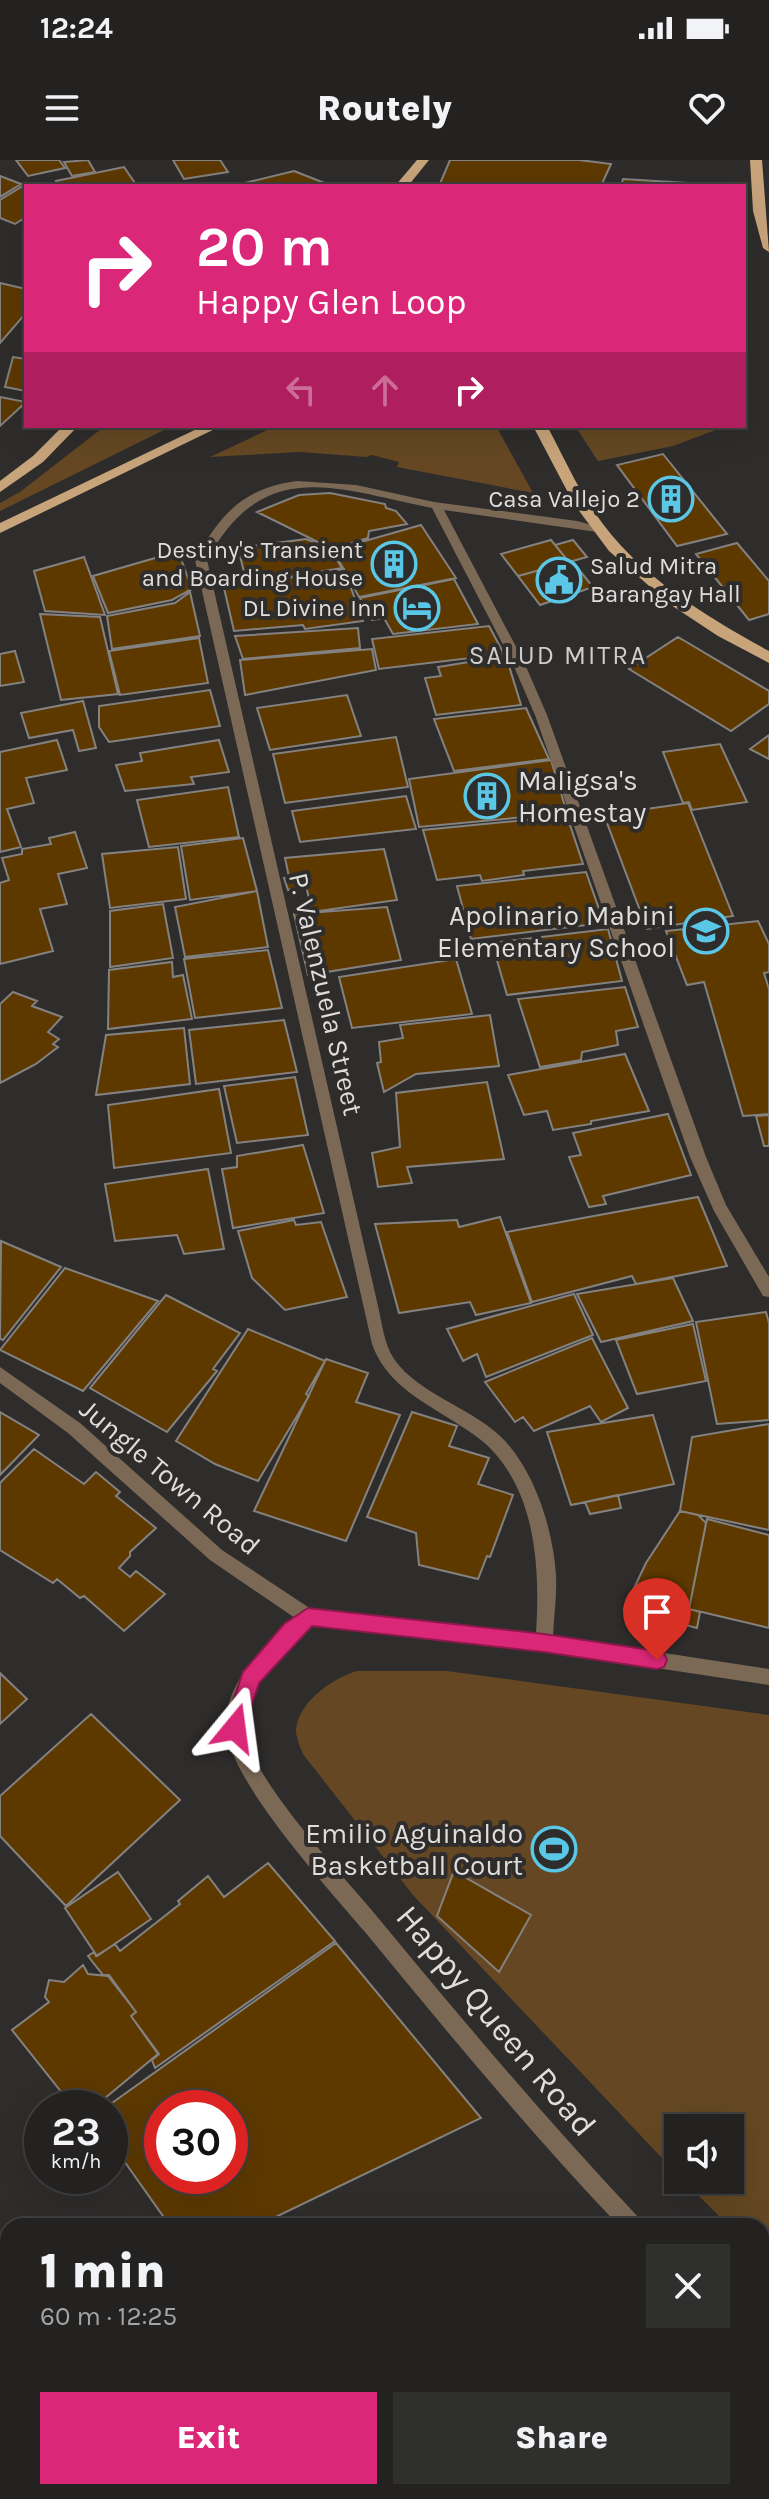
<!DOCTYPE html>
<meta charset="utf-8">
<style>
:root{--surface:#232221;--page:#2f2f2e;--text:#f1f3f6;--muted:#a3a4a5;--line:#403f3f;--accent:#db2777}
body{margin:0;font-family:Karla,sans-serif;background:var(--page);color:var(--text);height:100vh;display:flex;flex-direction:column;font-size:30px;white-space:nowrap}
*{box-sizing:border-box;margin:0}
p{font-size:26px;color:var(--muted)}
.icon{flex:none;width:44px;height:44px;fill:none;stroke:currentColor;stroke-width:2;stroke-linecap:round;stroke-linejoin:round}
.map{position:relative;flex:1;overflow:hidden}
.drawer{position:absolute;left:0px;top:2058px;width:770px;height:282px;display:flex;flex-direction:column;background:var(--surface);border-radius:24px 24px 0 0;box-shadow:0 8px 32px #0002,0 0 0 2px var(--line)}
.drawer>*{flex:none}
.guide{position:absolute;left:24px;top:24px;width:722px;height:244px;border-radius:0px;box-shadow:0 8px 32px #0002,0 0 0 2px var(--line);background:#db2777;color:#fff;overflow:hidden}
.buttons{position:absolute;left:664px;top:1954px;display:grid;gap:16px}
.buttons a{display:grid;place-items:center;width:80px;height:80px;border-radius:0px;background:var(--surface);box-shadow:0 8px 32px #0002,0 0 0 2px var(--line);font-size:40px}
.speed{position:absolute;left:24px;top:1930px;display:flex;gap:16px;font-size:40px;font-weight:700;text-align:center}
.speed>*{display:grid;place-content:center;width:104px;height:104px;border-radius:50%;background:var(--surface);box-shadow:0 8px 32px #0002,0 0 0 2px var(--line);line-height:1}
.speed small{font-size:20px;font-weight:400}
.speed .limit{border:12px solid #d22;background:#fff;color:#111}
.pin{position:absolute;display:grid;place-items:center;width:68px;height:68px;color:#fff;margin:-82px -34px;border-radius:50% 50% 50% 0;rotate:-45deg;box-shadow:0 0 8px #0007}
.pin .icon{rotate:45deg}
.me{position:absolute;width:88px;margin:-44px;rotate:16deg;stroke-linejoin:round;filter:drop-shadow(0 0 6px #0008)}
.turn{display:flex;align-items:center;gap:28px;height:168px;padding:0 40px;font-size:36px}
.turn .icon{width:104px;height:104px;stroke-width:2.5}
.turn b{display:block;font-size:56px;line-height:68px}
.lanes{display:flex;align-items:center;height:76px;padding:0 40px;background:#0003;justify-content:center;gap:40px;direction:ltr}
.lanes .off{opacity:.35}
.round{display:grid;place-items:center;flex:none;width:84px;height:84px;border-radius:0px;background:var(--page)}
.overview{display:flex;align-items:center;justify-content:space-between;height:136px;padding:0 40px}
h1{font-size:48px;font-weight:800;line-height:60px}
.action{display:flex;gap:16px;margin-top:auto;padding:16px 40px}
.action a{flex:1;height:92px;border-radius:0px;background:var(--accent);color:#fff;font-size:32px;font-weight:800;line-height:92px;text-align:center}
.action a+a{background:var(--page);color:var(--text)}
.status{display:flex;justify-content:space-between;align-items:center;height:56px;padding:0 40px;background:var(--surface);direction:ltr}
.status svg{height:22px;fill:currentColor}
header{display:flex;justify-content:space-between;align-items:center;height:104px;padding:0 40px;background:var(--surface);font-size:36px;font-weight:800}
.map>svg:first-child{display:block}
.green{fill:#654823}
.building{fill:#5d3900;stroke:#848280;stroke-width:2;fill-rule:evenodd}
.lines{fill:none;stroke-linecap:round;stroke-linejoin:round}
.street{fill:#7b6956;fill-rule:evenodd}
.primary{fill:#c8a47b;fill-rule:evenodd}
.route{fill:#db2777;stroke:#8e194d;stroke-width:2}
.labels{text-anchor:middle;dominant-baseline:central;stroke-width:8;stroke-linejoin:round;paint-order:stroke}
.far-poi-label{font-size:24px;fill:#dfdedd;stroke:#2f2d2c;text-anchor:end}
.far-quarter-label{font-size:26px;letter-spacing:2px;fill:#d0cecb;stroke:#2f2d2c}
.poi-label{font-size:28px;fill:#dfdedd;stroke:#2f2d2c;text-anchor:end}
.street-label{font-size:28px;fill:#dfdedd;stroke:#2f2d2c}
.near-street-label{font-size:34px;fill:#dfdedd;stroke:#2f2d2c}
</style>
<div class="status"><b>12:24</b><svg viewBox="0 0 49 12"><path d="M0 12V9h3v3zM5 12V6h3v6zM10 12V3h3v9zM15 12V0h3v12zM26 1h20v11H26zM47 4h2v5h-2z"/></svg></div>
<header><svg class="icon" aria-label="menu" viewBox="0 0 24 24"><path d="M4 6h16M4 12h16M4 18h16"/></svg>Routely<svg class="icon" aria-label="heart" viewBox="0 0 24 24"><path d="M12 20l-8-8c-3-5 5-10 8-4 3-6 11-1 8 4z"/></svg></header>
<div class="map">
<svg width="769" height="2339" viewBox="0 0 769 2339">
<rect width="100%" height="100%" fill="#2f2d2c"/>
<path class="green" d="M105,266L170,267L0,351V343L20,332Z
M276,266H496L533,333L397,307L399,302L372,295L367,297L300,292L210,297Z
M575,266H726L673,286L598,301Z
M357,1511H447L769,1555V2106L762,2099V2066H729L683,2020H730V1968H678V2015L413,1735L303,1594C300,1586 296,1578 296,1570C298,1542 333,1518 357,1511Z"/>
<path class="building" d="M16,0H59L65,8L28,16Z
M88,0L95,12L72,16L64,2Z
M173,0H220L228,12L184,19Z
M450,0H579L611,4L601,26H439Z
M124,7L137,26H60L56,21Z
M294,11L332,26H232Z
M0,16L21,24L0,37Z
M623,19L721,25L621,26Z
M26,24L30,26H26V57L15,64L0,58V40Z
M0,123L26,129V153L0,183Z
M13,197L26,199V231L5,227Z
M0,237L26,242L0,266Z
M663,294L727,374L677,386L617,305Z
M330,333L385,344L386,348L396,351L407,364L369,371L368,378L332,389L257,352L299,335Z
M421,365L456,418L359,437L333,390Z
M306,379L330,389L342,408L247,424L238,388Z
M551,380L569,402L518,416L501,394Z
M573,380L587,397L569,402L555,385Z
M737,383L769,421V454L749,460L696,394Z
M177,388L192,429L172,440L108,453L93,416L162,396Z
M84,397L105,455L45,451L34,411Z
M572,401L593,427L540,445L518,416Z
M344,409L363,461L305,469L303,465L234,471L224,428Z
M454,419L478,464L393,474L384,458L372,460L360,438Z
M190,432L200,476L112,489L107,456L175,443Z
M40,454L100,457L118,534L61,540Z
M489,466L504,494L379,509L372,479Z
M358,468L360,488L243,499L235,476Z
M678,477L769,531V544L731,571L629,509Z
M199,478L208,523L120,535L109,491Z
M372,489L376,510L245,535L240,500Z
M15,491L24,522L0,526V494Z
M506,496L521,545L436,555L425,518L441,516L438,507Z
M210,530L220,566L109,582L99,567V546Z
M347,535L361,576L270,590L257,548Z
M83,541L96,588L79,591L73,570L29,578L21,553Z
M526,548L549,599L454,611L434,559Z
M769,575V599L750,589Z
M396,577L408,627L285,643L273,594Z
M57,580L67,610L26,618L34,643L7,649L21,687L0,692V592Z
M219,580L229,612L191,617L194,624L125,631L116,605L142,601L140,593Z
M720,584L747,642L692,650L689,642L683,643L663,592Z
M551,600L567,653L419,667L409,619Z
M228,627L239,677L149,687L137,640Z
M406,636L416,669L300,682L292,651Z
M688,643L733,756L647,769L604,655Z
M567,656L583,704L523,711L524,715L482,721L480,715L437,720L423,670Z
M75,672L87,708L58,714L67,744L40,749L53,791L0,804V723L9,720L2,698L22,694V689L51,684L49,678Z
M243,678L257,731L190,740L181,686Z
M178,687L186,739L110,748L102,694Z
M384,689L397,740L312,752L306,726L288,730L284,718L289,717L285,698Z
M586,712L604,763L471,779L457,726Z
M257,731L268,787L185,797L175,747Z
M163,744L173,798L110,807V751Z
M387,747L401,800L308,815L294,754Z
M758,761L769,784V812L764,813L769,829V954L743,956L704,822L687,825L666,771Z
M608,769L622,821L507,835L492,783Z
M268,790L282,848L195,858L184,799Z
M456,799L472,854L352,868L339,817Z
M172,802L173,817L183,815L192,859L108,869L109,810Z
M625,827L638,867L616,871L618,885L582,892L581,900L540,907L518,839Z
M13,832L37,841L32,846L62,857L48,872L59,879L53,884L58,887L36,904L0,923V844Z
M490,855L499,906L416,914L384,932L377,903L381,902L379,882L403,878L400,865Z
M284,860L297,912L196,924L189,870Z
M184,868L190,924L96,935L106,875Z
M625,894L649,951L591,961V964L553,970L547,951L524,955L508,915Z
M295,917L308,975L237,983L224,926Z
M487,922L504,999L407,1007L412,1023L378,1027L372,993L400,987L396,933Z
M219,929L231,993L114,1008L108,945Z
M668,954L691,1015L603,1036L606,1044L589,1047L569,997L581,995L573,973Z
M769,955V986H764L756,956Z
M303,985L324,1053L233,1068L222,1009L237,1007V996Z
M208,1009L224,1089L184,1094L177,1075L115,1081L105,1024Z
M698,1037L727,1106L636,1124L632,1116L532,1142L507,1072Z
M500,1057L531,1143L476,1155L470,1142L399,1153L375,1064L457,1060L459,1067Z
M294,1060L296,1065L321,1062L347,1137L285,1150L252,1118L238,1071Z
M1,1081L61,1107L3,1180L0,1179Z
M65,1108L158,1141L83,1231L0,1190Z
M673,1118L693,1161L601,1182L577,1134Z
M574,1134L593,1175L486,1217L477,1194L463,1201L447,1169Z
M166,1135L240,1173L213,1209L217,1211L167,1272L90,1228Z
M766,1152L769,1163V1260L717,1264L696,1162Z
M693,1164L706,1221L637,1234L616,1180Z
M248,1169L325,1201L306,1234L309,1236L258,1321L215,1304L176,1281Z
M592,1178L628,1248L601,1262L590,1246L534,1271L523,1257L515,1262L485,1222Z
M326,1199L368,1213L356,1242L400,1255L346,1381L254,1351Z
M0,1252L39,1275L0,1315Z
M412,1252L457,1266L449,1286L489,1298L478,1324L513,1335L490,1397L487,1396L478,1419L419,1405L416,1373L367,1357Z
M653,1255L674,1324L571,1345L547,1272Z
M769,1264V1370L680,1351L692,1277Z
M34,1289L84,1324L96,1312L120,1332L116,1336L156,1368L130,1392V1396L119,1408L130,1417L136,1411L165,1434L124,1471L84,1436L80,1438L57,1419L53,1423L0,1390V1323Z
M618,1335L621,1348L590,1354L585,1342Z
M680,1351L698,1355L706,1363L689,1449L700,1452L697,1468L624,1449L646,1403Z
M707,1359L769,1375V1468L689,1449Z
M0,1513L27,1539L0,1564Z
M91,1554L180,1640L66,1746L0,1676V1636Z
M268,1703L335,1781L155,1908L152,1900L159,1894L131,1856L136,1852L109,1815H103L88,1796L94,1792L96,1796L115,1784L120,1791L180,1744L178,1741L208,1716L224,1737Z
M454,1711L531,1755L499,1812L437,1756Z
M118,1712L151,1759L97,1796L65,1748Z
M336,1783L481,1958L257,2066H170L110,1981V1948H105ZM162,1948H230V2016H162Z
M83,1805L88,1814L108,1816L136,1852L131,1856L158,1894L93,1948H74L12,1870L49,1842L45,1837L49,1820L64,1822Z
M8,2195V2226L0,2214V2200Z
M41,2332H146L144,2339H40Z
M319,2332H467L459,2339H324Z"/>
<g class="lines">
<path class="street" d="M297,321L356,325L434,342L577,361L603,368L597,372L444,350L524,502L547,555L706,997L726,1045L769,1117V1137L763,1136L714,1051L690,997L535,555L512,502L432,348C336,329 264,295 207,400L378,1146C382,1163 384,1184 394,1199C419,1234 467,1246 499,1275C534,1307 553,1369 556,1415C557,1435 554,1456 553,1476L769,1509V1525L544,1491L311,1465C284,1490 240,1529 244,1569C249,1615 337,1709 369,1747C457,1853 545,1959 640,2059L643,2066H619C530,1972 447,1872 365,1772C328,1728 230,1622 226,1568C223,1525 265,1484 295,1458L210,1400L68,1273L0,1223V1207L80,1263L222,1390L311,1449L536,1474C540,1411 537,1336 490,1288C478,1276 464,1268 450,1259C418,1239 385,1221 372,1184L195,400C220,354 244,328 297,321Z
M762,2190L769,2193V2219L762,2216Z"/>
<path class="primary" d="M417,0H429L408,26H395Z
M750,0H762L769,92L763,88L753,51Z
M63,266H78L43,302L0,332V321L33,296Z
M203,266H221L0,373V363Z
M533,266H547C563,295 576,326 595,353C637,415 705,456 769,491V503L718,476L671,445L609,391L574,344Z"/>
</g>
<path class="route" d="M308,1448L544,1474L657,1491L664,1493L667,1500L664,1507L657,1509L544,1492L312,1466L259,1523L242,1575L235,1577L227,1575L224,1568L243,1512L284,1464Z"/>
<defs>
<g id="building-ring" transform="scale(2.3)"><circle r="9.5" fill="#2f2d2c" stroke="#5bc7e7" stroke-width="1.5"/><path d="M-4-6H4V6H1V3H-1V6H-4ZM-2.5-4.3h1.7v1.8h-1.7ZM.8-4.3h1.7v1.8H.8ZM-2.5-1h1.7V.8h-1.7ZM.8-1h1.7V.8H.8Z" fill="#5bc7e7"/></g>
<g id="civic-ring" transform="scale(2.3)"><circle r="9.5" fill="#2f2d2c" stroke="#5bc7e7" stroke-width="1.5"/><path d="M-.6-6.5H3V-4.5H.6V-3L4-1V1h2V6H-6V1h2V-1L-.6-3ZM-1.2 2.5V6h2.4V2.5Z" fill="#5bc7e7"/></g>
<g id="hotel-ring" transform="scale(2.3)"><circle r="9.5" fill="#2f2d2c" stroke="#5bc7e7" stroke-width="1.5"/><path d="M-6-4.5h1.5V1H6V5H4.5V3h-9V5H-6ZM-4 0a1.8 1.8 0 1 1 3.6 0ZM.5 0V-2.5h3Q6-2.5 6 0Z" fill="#5bc7e7"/></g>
<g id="school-ring" transform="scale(2.3)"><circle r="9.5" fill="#2f2d2c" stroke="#5bc7e7" stroke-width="1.5"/><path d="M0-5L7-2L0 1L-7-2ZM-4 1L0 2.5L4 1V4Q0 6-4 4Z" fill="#5bc7e7"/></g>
<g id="stadium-ring" transform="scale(2.3)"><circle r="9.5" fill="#2f2d2c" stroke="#5bc7e7" stroke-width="1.5"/><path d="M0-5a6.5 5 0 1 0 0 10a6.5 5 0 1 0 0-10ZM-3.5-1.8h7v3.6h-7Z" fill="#5bc7e7"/></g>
</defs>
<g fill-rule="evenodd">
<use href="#building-ring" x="671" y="339"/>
<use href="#building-ring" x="394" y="404"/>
<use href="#civic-ring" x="559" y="420"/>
<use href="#hotel-ring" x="417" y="448"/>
<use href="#building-ring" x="487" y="636"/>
<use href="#school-ring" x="706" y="771"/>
<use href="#stadium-ring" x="554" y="1689"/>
</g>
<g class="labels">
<g class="far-poi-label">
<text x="640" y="339">Casa Vallejo 2</text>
<text x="363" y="390">Destiny's Transient<tspan x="363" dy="28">and Boarding House</tspan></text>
<text x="590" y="406" text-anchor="start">Salud Mitra<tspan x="590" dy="28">Barangay Hall</tspan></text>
<text x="386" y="448">DL Divine Inn</text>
</g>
<g class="far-quarter-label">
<text x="558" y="495">SALUD MITRA</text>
</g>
<g class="poi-label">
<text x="518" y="620" text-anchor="start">Maligsa's<tspan x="518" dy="32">Homestay</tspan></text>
<text x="675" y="755">Apolinario Mabini<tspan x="675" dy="32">Elementary School</tspan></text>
<text x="523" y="1673">Emilio Aguinaldo<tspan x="523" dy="32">Basketball Court</tspan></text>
</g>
<g class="street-label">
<text transform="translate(326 834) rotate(77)">P. Valenzuela Street</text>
<text transform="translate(170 1317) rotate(40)">Jungle Town Road</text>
</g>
<g class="near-street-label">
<text transform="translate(496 1861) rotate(50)">Happy Queen Road</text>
</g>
</g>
</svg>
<div class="buttons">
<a><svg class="icon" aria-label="sound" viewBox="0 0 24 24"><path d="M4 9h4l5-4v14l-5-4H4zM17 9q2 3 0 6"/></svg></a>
</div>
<div class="speed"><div>23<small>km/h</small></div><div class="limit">30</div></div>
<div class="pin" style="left:657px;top:1500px;background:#d93025"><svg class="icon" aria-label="arrive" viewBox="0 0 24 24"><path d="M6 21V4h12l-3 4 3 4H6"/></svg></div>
<svg class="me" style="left:235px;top:1568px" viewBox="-20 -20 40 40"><path d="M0-17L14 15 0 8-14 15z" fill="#db2777" stroke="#fff" stroke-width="4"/></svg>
<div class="guide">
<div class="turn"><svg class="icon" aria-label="right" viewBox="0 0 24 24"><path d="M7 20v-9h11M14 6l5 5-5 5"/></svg><div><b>20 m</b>Happy Glen Loop</div></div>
<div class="lanes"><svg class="icon off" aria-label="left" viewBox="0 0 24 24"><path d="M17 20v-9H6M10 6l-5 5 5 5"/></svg><svg class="icon off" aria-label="ahead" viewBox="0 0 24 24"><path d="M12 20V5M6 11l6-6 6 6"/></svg><svg class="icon" aria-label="right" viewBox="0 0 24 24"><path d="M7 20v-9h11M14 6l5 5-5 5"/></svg></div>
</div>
<section class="drawer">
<div class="overview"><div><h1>1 min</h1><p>60 m · 12:25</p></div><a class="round"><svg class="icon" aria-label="close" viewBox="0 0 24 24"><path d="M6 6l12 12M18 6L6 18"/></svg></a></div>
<div class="action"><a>Exit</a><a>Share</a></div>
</section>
</div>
